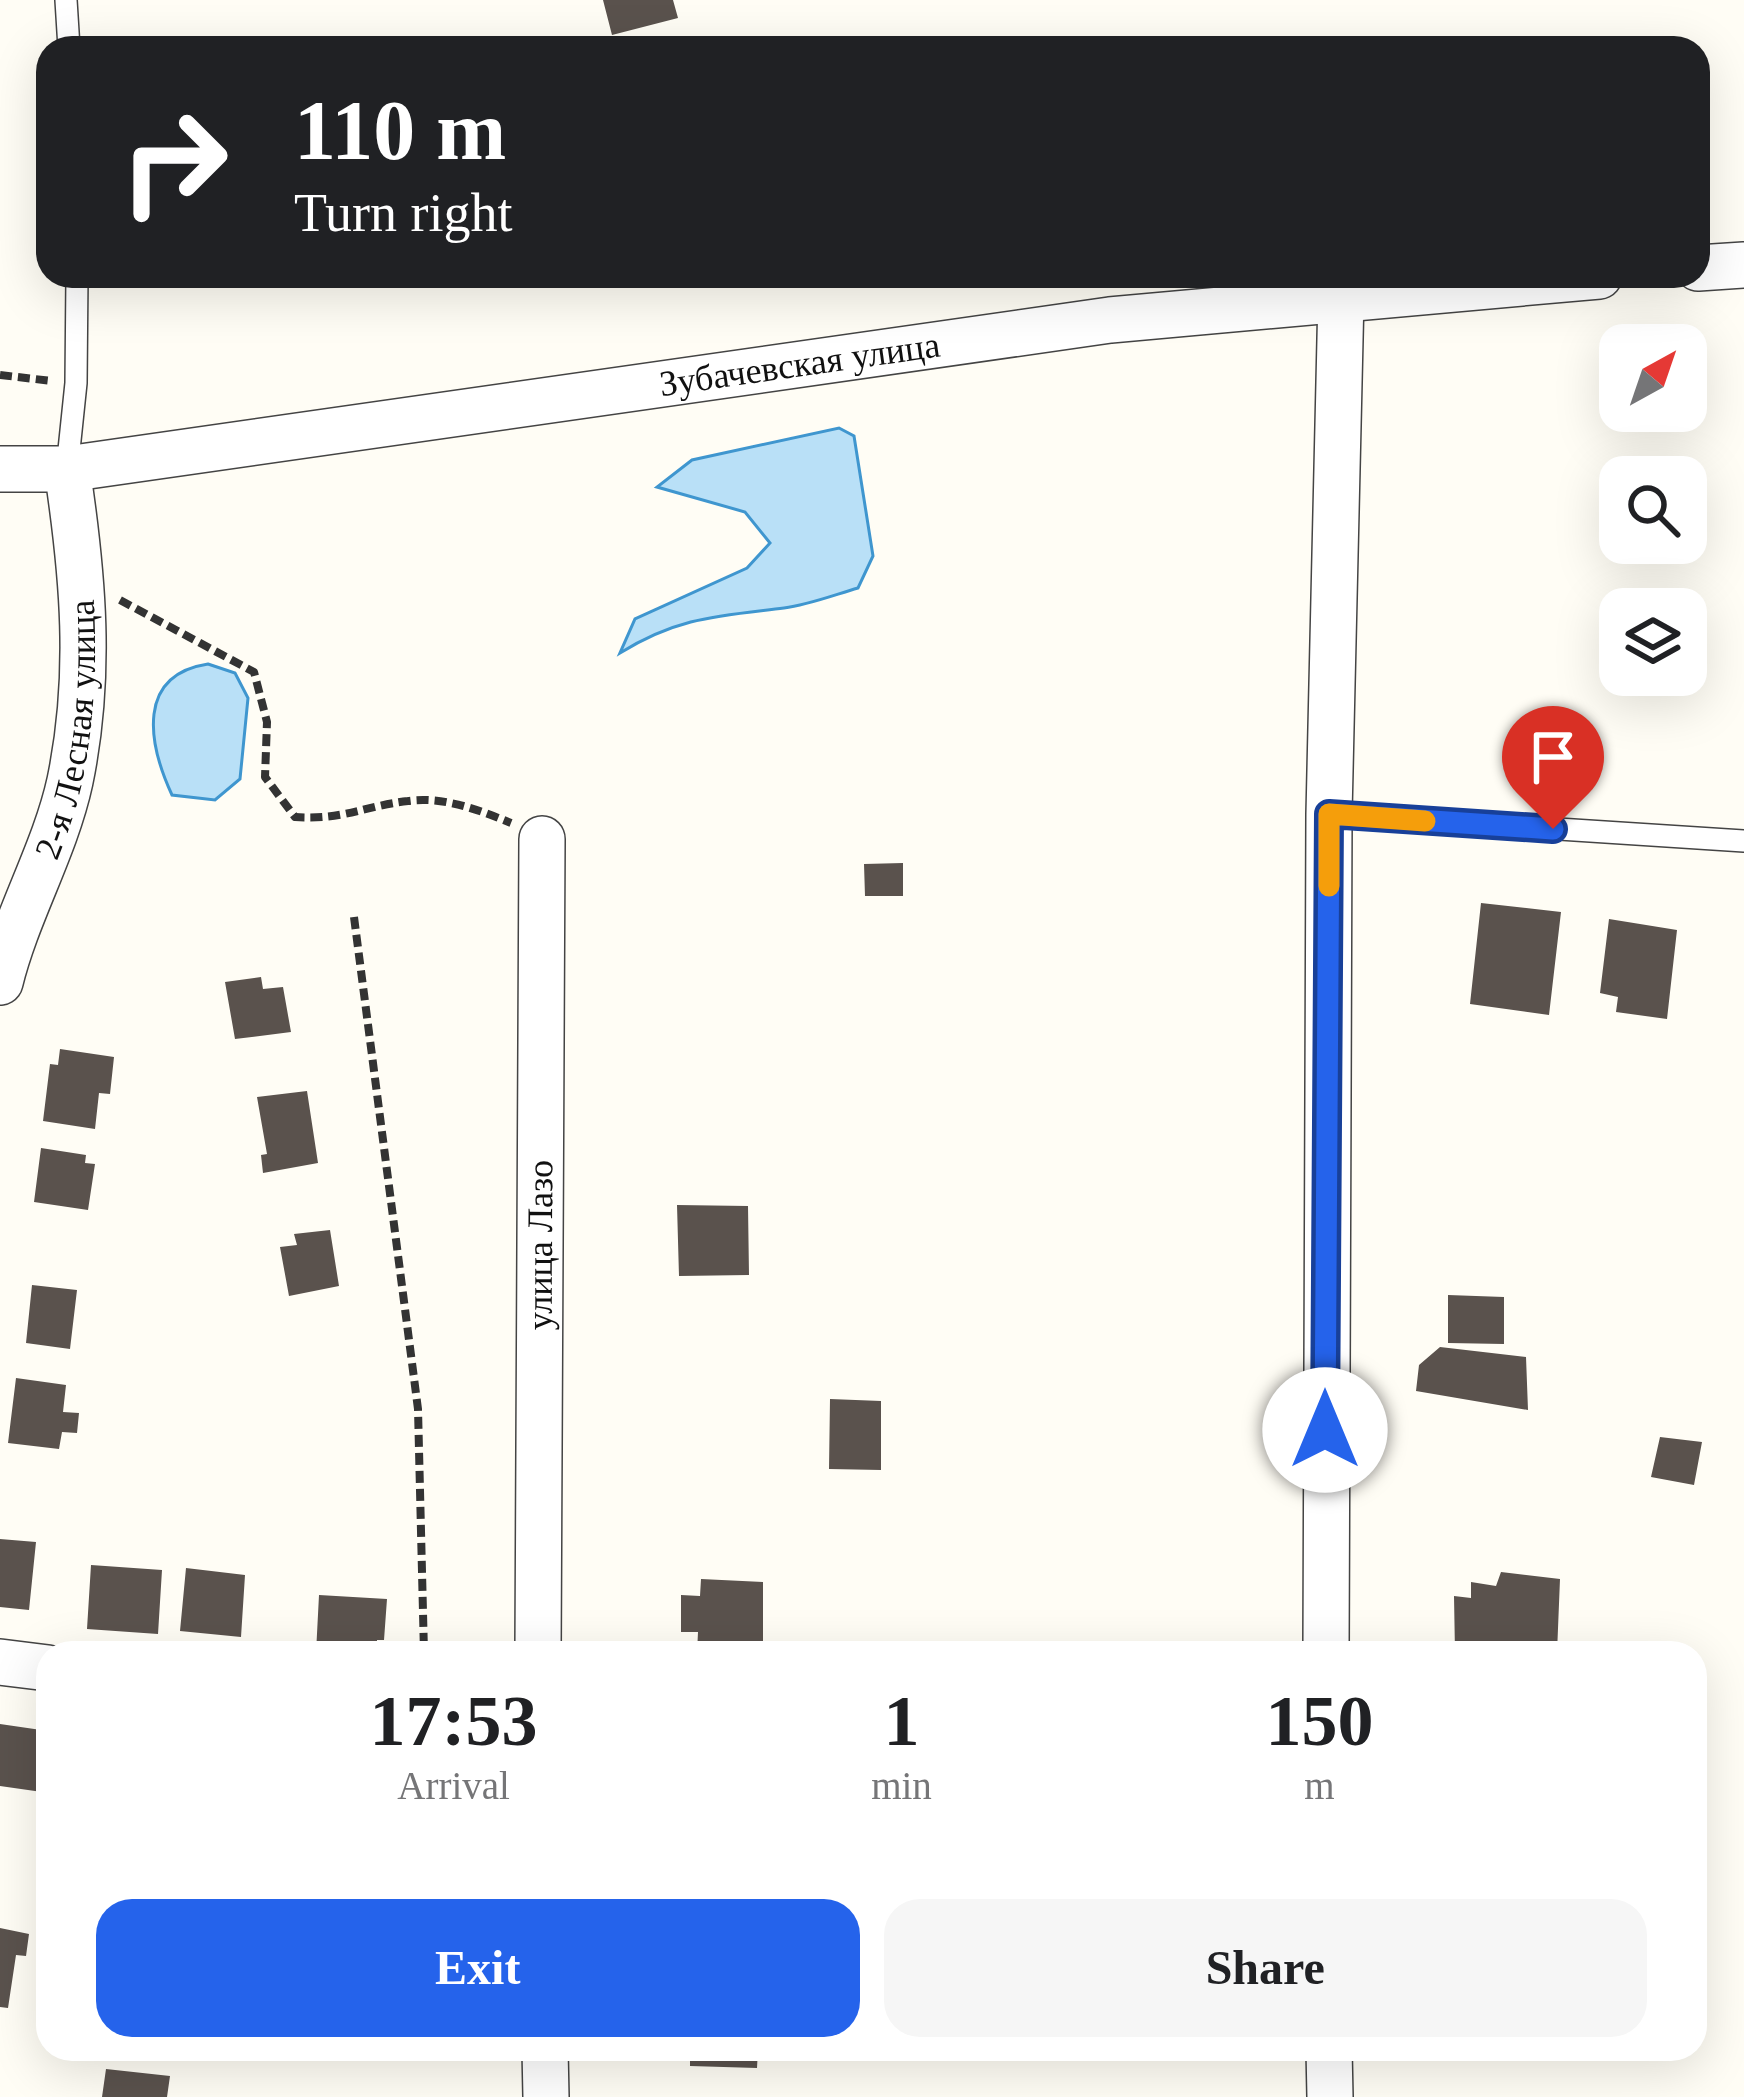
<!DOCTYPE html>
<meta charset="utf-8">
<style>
:root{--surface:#fff;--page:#f6f6f6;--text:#202124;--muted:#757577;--accent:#2563eb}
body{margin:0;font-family:Georgia,serif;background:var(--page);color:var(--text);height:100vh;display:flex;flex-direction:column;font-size:45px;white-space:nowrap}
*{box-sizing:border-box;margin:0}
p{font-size:39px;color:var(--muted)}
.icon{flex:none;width:66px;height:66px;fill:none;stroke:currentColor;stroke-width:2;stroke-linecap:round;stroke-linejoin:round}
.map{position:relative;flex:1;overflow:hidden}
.sheet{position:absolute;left:36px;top:1641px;width:1671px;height:420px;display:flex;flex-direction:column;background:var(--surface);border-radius:36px;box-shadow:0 12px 48px #0002}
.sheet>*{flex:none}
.top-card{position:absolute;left:36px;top:36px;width:1674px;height:252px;border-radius:36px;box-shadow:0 12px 48px #0002;background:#202124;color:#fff;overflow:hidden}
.needle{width:78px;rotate:40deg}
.buttons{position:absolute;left:1599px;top:324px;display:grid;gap:24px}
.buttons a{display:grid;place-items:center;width:108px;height:108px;border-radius:24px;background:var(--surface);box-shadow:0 12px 48px #0002;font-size:60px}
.pin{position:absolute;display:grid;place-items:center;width:102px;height:102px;color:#fff;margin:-123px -51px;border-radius:50% 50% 50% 0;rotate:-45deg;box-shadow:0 0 12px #0007}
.pin .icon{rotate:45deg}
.me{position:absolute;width:132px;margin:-66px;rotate:0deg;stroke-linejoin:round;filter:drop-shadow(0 0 9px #0008)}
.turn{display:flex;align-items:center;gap:42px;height:252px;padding:0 60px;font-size:54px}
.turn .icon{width:156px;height:156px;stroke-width:2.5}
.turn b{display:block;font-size:84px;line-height:102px}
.eta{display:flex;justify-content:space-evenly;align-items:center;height:204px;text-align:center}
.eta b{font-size:72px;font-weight:700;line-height:84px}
.action{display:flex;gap:24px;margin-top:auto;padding:24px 60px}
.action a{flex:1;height:138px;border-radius:36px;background:var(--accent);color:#fff;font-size:48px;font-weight:700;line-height:138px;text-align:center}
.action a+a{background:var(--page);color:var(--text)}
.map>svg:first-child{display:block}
.water{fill:#b9e0f7;stroke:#3f96cf;stroke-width:3}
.building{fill:#5a524d}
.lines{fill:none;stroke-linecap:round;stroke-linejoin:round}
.service-casing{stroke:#444;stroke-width:24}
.minor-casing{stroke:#444;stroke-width:48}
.path{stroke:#333;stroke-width:8;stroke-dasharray:12 6;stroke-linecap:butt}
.service{stroke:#fff;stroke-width:21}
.minor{stroke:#fff;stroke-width:45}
.route-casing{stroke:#184099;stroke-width:30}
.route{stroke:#2563eb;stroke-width:21}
.slow{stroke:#f59e0b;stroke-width:21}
.labels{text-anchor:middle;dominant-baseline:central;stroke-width:12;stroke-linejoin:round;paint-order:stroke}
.street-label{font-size:36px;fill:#111;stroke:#fff}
</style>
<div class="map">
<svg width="1744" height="2097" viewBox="0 0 1744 2097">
<rect width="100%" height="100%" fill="#fffdf5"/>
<path class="water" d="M839,428L854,436L873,556L858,588C834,595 808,605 784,608C718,616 678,617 620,653L635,619L747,568L770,543L745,512L657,487L692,460Z
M208,664L235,673L248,698L240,779L215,800L172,795C148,743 136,675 208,664Z"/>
<path class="building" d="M603,0H673L678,18L612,35Z
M903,863V896H865L864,864Z
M1481,903L1561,912L1549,1015L1470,1004Z
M1609,919L1677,930L1667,1019L1616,1012L1618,997L1600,993Z
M261,977L263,989L283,987L291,1032L235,1039L225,982Z
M60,1049L114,1057L110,1094L99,1093L95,1129L43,1121L50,1064L58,1065Z
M307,1091L318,1163L263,1173L261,1155L267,1154L257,1097Z
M41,1148L86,1155L85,1163L95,1164L88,1210L34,1202Z
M677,1205L748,1206L749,1275L679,1276Z
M330,1230L339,1286L289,1296L280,1247L297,1245L294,1234Z
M32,1285L77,1290L70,1349L26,1343Z
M1448,1295L1504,1297V1344L1448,1343Z
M1440,1347L1526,1357L1528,1410L1416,1391L1419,1365Z
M16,1378L66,1385L63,1412L79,1413L77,1433L62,1432L59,1449L8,1443Z
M830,1399L881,1401V1470L829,1469Z
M1660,1437L1702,1442L1694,1485L1651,1477Z
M0,1539L36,1542L29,1610L0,1607Z
M91,1565L162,1570L158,1634L87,1629Z
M186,1568L245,1575L241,1637L180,1631Z
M1501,1572L1560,1579L1557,1653H1455L1454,1596L1471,1598V1582L1496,1586Z
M701,1579L763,1582V1653H697L698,1632H681V1595L700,1596Z
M319,1595L387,1599L384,1640H377V1653H316Z
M0,1724L48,1731L42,1792L0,1786Z
M0,1928L29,1934L26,1956L16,1955L8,2008L0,2007Z
M690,2049H758L757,2068L690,2066Z
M106,2069L170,2076L167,2097H102Z"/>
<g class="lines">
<g class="service-casing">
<path id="service" d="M66,0L69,48
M67,469L76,383L77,276
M1329,814L1744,841"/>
</g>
<g class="minor-casing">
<g id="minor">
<path d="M1698,268L1744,265"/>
<path id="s1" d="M0,469H67L1110,320L1599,276"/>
<path id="s2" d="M0,982C17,913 55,850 70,781C92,675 83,575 67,469"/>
<path id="s3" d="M538,1653L542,839"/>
<path d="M1326,1653L1329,814L1341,296"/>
<path d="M0,1662L48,1668"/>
<path d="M545,2049L546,2097"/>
<path d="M1329,2049L1330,2097"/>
</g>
</g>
<path class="path" d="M0,375L52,381
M120,600L254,672L267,722L265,777L295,817C345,820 364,806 408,801C443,796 479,810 511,823
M354,917L418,1409L424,1653"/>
<use href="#service" class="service"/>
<use href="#minor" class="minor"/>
</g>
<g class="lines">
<g class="route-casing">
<path id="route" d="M1325,1430L1329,814L1553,829"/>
</g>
<use href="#route" class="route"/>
<path class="slow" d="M1329,886V814L1425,821"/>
</g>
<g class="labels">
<g class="street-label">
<text stroke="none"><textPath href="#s1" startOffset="807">Зубачевская улица</textPath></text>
<text stroke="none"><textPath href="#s2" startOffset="264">2-я Лесная улица</textPath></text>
<text stroke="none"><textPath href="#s3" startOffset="408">улица Лазо</textPath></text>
</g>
</g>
</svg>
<div class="buttons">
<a><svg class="needle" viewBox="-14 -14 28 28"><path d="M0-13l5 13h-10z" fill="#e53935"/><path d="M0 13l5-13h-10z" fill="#757577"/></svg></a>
<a><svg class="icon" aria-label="search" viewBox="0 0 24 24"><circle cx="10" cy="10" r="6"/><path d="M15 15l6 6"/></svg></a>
<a><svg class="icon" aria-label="layers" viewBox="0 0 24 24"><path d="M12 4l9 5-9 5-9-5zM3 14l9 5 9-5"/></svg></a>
</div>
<div class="pin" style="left:1553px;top:829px;background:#d93025"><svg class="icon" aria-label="arrive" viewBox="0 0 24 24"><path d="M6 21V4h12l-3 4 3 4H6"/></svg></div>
<svg class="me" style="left:1325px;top:1430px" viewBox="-20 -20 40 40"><circle r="19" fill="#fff"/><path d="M0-13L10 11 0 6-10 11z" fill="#2563eb"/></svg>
<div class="top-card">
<div class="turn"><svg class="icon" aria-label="right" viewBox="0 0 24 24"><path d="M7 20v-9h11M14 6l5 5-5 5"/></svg><div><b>110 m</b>Turn right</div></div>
</div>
<section class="sheet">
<div class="eta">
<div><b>17:53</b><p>Arrival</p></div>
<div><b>1</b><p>min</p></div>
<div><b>150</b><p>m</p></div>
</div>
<div class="action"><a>Exit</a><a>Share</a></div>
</section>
</div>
